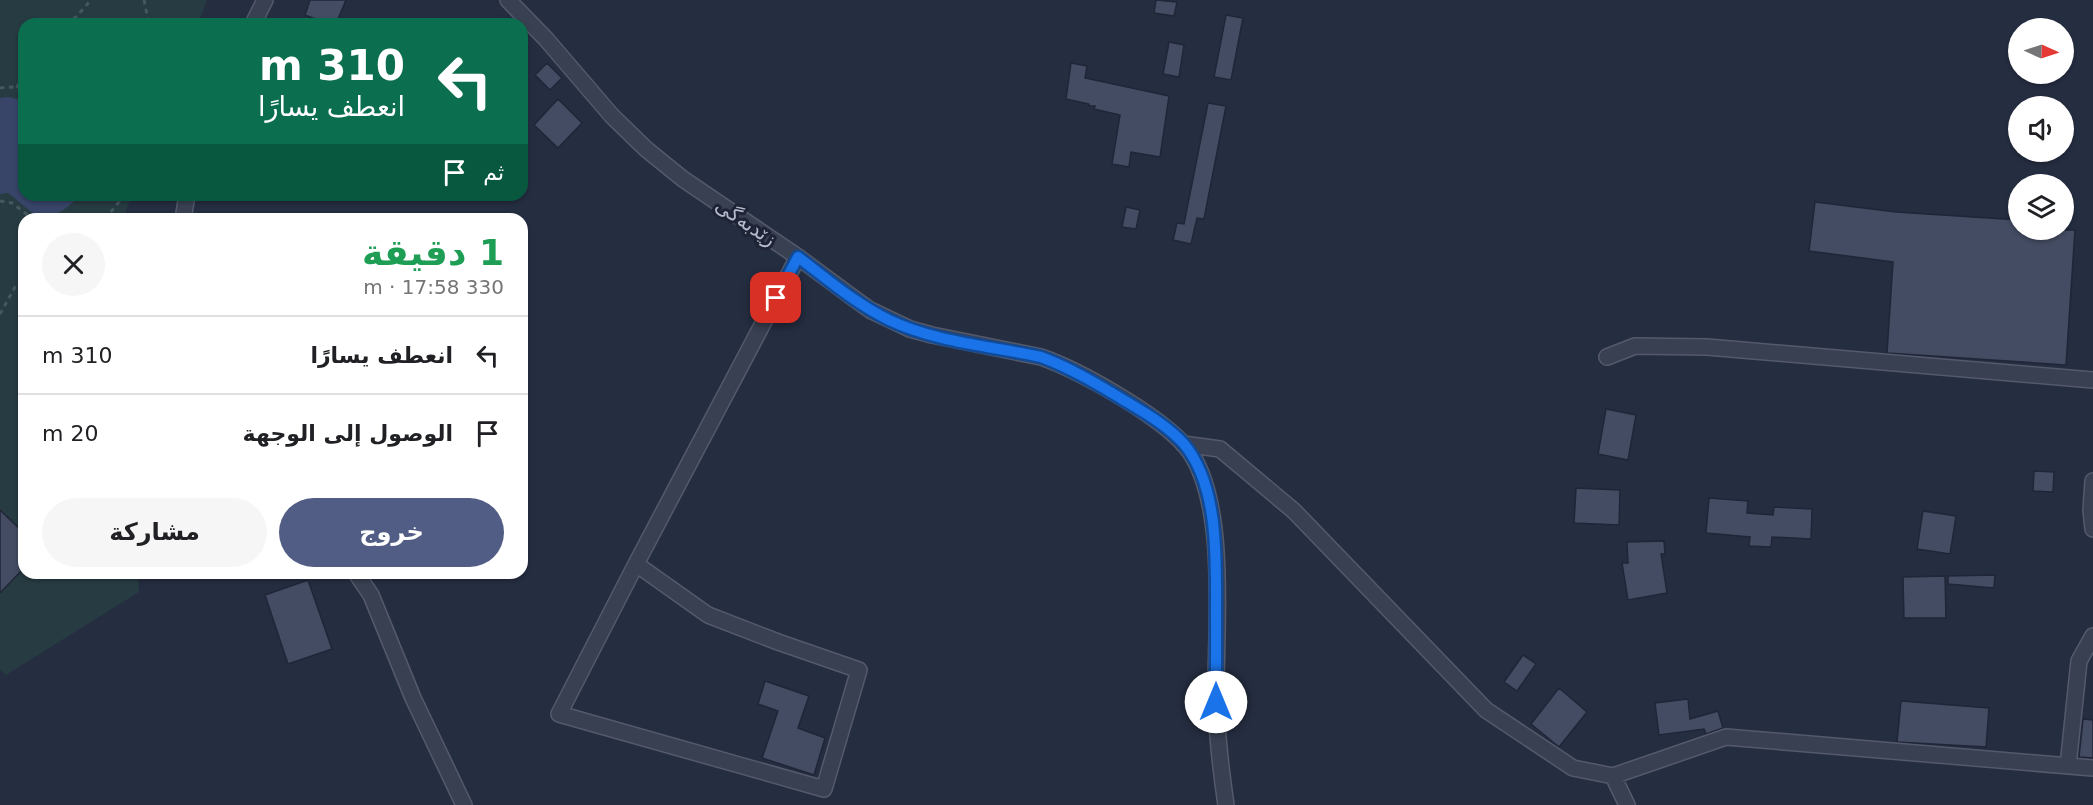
<!DOCTYPE html>
<html lang="ar">
<meta charset="utf-8">
<style>
:root{--surface:#fff;--page:#f6f6f6;--text:#202124;--muted:#757577;--line:#e0e0e0;--accent:#515d84}
body{margin:0;font-family:"DejaVu Sans",Cairo,sans-serif;background:var(--page);color:var(--text);direction:rtl;height:100vh;display:flex;flex-direction:column;font-size:22px;white-space:nowrap}
*{box-sizing:border-box;margin:0}
p{font-size:20px;color:var(--muted)}
.icon{flex:none;width:33px;height:33px;fill:none;stroke:currentColor;stroke-width:2;stroke-linecap:round;stroke-linejoin:round}
.map{position:relative;flex:1;overflow:hidden;direction:ltr}
.panel{position:absolute;left:18px;top:213px;width:510px;height:366px;display:flex;flex-direction:column;background:var(--surface);border-radius:18px;box-shadow:0 2px 4px #0004;direction:rtl}
.panel>*{flex:none}
.guide{position:absolute;left:18px;top:18px;width:510px;height:183px;border-radius:18px;box-shadow:0 2px 4px #0004;direction:rtl;background:#0b6e4f;color:#fff;overflow:hidden}
.needle{width:39px;rotate:93deg}
.fabs{position:absolute;left:2008px;top:18px;display:grid;gap:12px}
.fabs a{display:grid;place-items:center;width:66px;height:66px;border-radius:50%;background:var(--surface);box-shadow:0 2px 4px #0004;font-size:30px}
.pin{position:absolute;display:grid;place-items:center;width:51px;height:51px;color:#fff;margin:-26px;border-radius:12px;box-shadow:0 3px 9px #0006}
.me{position:absolute;width:66px;margin:-33px;rotate:0deg;stroke-linejoin:round;filter:drop-shadow(0 0 4px #0008)}
.turn{display:flex;align-items:center;gap:21px;height:126px;padding:0 24px;font-size:27px}
.turn .icon{width:78px;height:78px;stroke-width:2.5}
.turn b{display:block;font-size:42px;line-height:51px}
.then{display:flex;align-items:center;height:57px;padding:0 24px;background:#0003;gap:12px;font-size:22px}
.round{display:grid;place-items:center;flex:none;width:63px;height:63px;border-radius:32px;background:var(--page)}
.summary{display:flex;align-items:center;justify-content:space-between;height:102px;padding:0 24px}
h1{font-size:36px;font-weight:800;line-height:45px;color:#1e9e55}
.button{display:flex;gap:12px;margin-top:auto;padding:12px 24px}
.button a{flex:1;height:69px;border-radius:36px;background:var(--accent);color:#fff;font-size:24px;font-weight:800;line-height:69px;text-align:center}
.button a+a{background:var(--page);color:var(--text)}
ul{padding:0;list-style:none}
li{display:flex;align-items:center;gap:18px;height:78px;padding:0 24px;border-top:2px solid var(--line)}
li div{flex:1}
li b{display:block;font-size:22px}
li em{font-style:normal}
.map>svg:first-child{display:block}
.green{fill:#273b42}
.water{fill:#384569}
.building{fill:#444c63;stroke:#202638;stroke-width:1.5}
.lines{fill:none;stroke-linecap:round;stroke-linejoin:round}
.minor-casing{stroke:#545a6b;stroke-width:18}
.path{stroke:#45585f;stroke-width:3;stroke-dasharray:4.5 4.5;stroke-linecap:butt}
.minor{stroke:#394051;stroke-width:15}
.route-casing{stroke:#114b97;stroke-width:15}
.route{stroke:#1a73e8;stroke-width:10}
.labels{text-anchor:middle;dominant-baseline:central;stroke-width:6;stroke-linejoin:round;paint-order:stroke}
.street-label{font-size:20px;fill:#b6bbcb;stroke:#1e2436}
</style>
<div class="map">
<svg width="2093" height="805" viewBox="0 0 2093 805">
<rect width="100%" height="100%" fill="#252d41"/>
<path class="green" d="M0,0H207L198,24H24V195H132L123,219H24V573H138L139,592L6,675L0,669Z"/>
<path class="water" d="M8,97L24,101V195H80C69,207 52,222 35,214C26,209 17,199 8,193L0,194V98Z"/>
<path class="building" d="M310,0H346L336,24H328L305,15Z
M1156,0L1177,2L1174,16L1154,13Z
M1226,15L1243,18L1231,80L1214,77Z
M1169,42L1184,45L1179,77L1163,74Z
M547,63L562,78L550,90L535,75Z
M1071,63L1087,66L1085,78L1169,96L1160,157L1131,152L1129,167L1112,164L1120,115L1094,109L1095,106H1089V104L1066,99Z
M558,99L582,123L558,148L534,125Z
M1208,103L1226,106L1204,219L1197,218L1191,244L1173,240L1177,223L1184,224Z
M1815,202L1896,212L2019,220V230H2075L2066,365L1887,353L1893,262L1809,251Z
M1126,207L1140,210L1136,229L1122,227Z
M1606,409L1636,415L1628,460L1598,454Z
M2034,471L2054,472L2053,492L2033,491Z
M1576,488L1620,490L1619,525L1574,523Z
M1709,498L1748,501L1747,513L1773,515L1774,507L1812,509L1811,539L1772,537L1771,547L1749,546L1750,537L1706,533Z
M0,510L24,533V568L0,593Z
M1923,511L1956,516L1950,554L1917,549Z
M1664,541L1665,554H1661L1667,593L1628,600L1622,563H1628L1627,542Z
M1995,575L1994,588L1948,584V576Z
M1945,576L1946,618H1904L1903,577Z
M308,580L332,649L288,664L265,595Z
M1523,655L1536,664L1517,691L1504,682Z
M765,681L809,696L798,728L825,738L814,775L762,758L778,711L758,704Z
M1559,688L1587,712L1559,747L1531,724Z
M1688,699L1690,719L1718,711L1723,728L1706,734L1704,729L1659,735L1655,703Z
M1901,701L1989,708L1986,747L1897,742Z
M2083,719L2093,720V758L2079,757Z"/>
<g class="lines">
<g class="minor-casing">
<path id="minor" d="M508,0L546,39L612,116L646,149L683,179L798,257L852,297L870,310L910,329L932,335L1041,357C1079,370 1171,421 1192,455C1228,513 1215,632 1216,701C1217,736 1221,771 1226,805
M253,24L265,0
M183,219L187,195
M1607,357L1635,346L1707,347L2093,380
M1183,444L1220,449L1294,511L1486,710L1573,768L1613,776L1726,737L2093,768
M2093,481L2091,510L2093,529
M636,564L708,615L778,642L859,670L824,789L559,714L636,564L798,257
M356,573L371,595L413,698L464,805
M2068,766L2079,661L2093,636
M1613,776L1627,805"/>
</g>
<path class="path" d="M144,0L149,24
M66,24L76,17L91,0
M0,88L11,87L24,90
M17,88L24,69
M0,201L12,203L33,219
M71,219L74,215
M105,219L119,202V195
M0,314L15,287L24,279"/>
<use href="#minor" class="minor"/>
</g>
<g class="lines">
<g class="route-casing">
<path id="route" d="M776,298L798,257C827,279 856,304 889,320C935,342 990,346 1041,357C1068,367 1092,381 1117,396C1140,410 1166,424 1184,444C1219,486 1216,559 1216,611C1216,641 1216,671 1216,702"/>
</g>
<use href="#route" class="route"/>
</g>
<g class="labels">
<g class="street-label">
<text transform="translate(746 222) rotate(34)">زێدبەگی</text>
</g>
</g>
</svg>
<div class="fabs">
<a><svg class="needle" viewBox="-14 -14 28 28"><path d="M0-13l5 13h-10z" fill="#e53935"/><path d="M0 13l5-13h-10z" fill="#757577"/></svg></a>
<a><svg class="icon" aria-label="sound" viewBox="0 0 24 24"><path d="M4 9h4l5-4v14l-5-4H4zM17 9q2 3 0 6"/></svg></a>
<a><svg class="icon" aria-label="layers" viewBox="0 0 24 24"><path d="M12 4l9 5-9 5-9-5zM3 14l9 5 9-5"/></svg></a>
</div>
<div class="pin" style="left:776px;top:298px;background:#d93025"><svg class="icon" aria-label="arrive" viewBox="0 0 24 24"><path d="M6 21V4h12l-3 4 3 4H6"/></svg></div>
<svg class="me" style="left:1216px;top:702px" viewBox="-20 -20 40 40"><circle r="19" fill="#fff"/><path d="M0-13L10 11 0 6-10 11z" fill="#1a73e8"/></svg>
<div class="guide">
<div class="turn"><svg class="icon" aria-label="left" viewBox="0 0 24 24"><path d="M17 20v-9H6M10 6l-5 5 5 5"/></svg><div><b>310 m</b>انعطف يسارًا</div></div>
<div class="then">ثم<svg class="icon" aria-label="arrive" viewBox="0 0 24 24"><path d="M6 21V4h12l-3 4 3 4H6"/></svg></div>
</div>
<section class="panel">
<div class="summary"><div><h1>1 دقيقة</h1><p>330 m · 17:58</p></div><a class="round"><svg class="icon" aria-label="close" viewBox="0 0 24 24"><path d="M6 6l12 12M18 6L6 18"/></svg></a></div>
<ul>
<li><svg class="icon" aria-label="left" viewBox="0 0 24 24"><path d="M17 20v-9H6M10 6l-5 5 5 5"/></svg><div><b>انعطف يسارًا</b></div><em>310 m</em></li>
<li><svg class="icon" aria-label="arrive" viewBox="0 0 24 24"><path d="M6 21V4h12l-3 4 3 4H6"/></svg><div><b>الوصول إلى الوجهة</b></div><em>20 m</em></li>
</ul>
<div class="button"><a>خروج</a><a>مشاركة</a></div>
</section>
</div>
